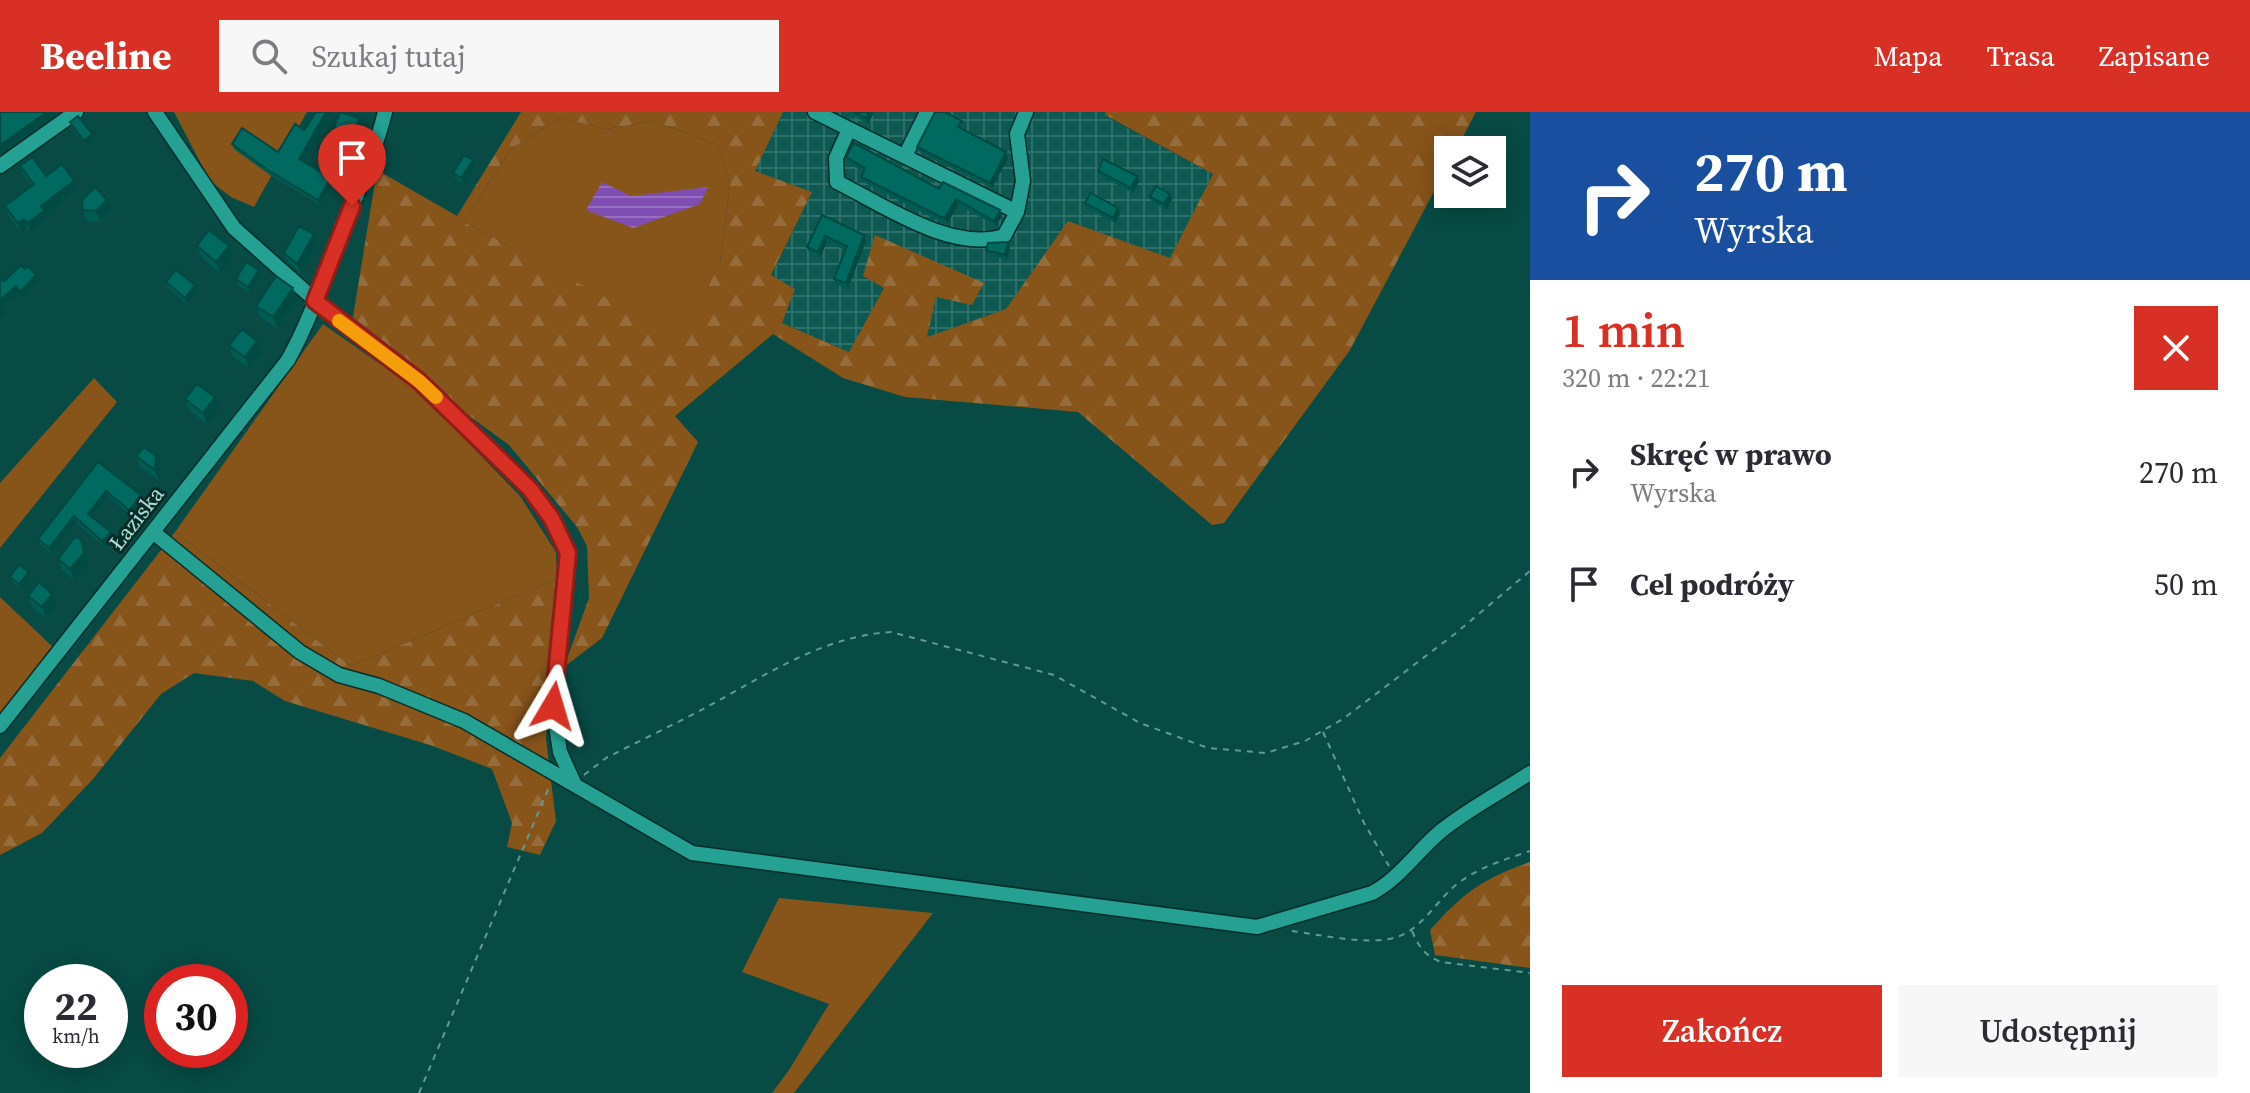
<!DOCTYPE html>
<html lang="pl">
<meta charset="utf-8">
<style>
:root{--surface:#fff;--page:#f7f7f7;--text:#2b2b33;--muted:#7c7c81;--accent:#d93025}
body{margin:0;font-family:"Source Serif 4",serif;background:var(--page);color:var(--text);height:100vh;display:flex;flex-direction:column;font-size:30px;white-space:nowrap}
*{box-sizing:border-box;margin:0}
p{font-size:26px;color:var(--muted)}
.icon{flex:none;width:44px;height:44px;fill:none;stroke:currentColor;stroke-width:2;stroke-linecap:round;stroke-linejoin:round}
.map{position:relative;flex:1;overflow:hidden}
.sheet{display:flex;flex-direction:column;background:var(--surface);width:720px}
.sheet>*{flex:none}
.guide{background:#1a4fa0;color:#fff;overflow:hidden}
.fabs{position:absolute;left:1434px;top:24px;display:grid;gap:16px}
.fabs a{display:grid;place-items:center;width:72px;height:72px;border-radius:0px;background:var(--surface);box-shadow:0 4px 20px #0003;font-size:40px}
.speed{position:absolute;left:24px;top:852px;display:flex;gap:16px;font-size:40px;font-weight:700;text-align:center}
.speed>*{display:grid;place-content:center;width:104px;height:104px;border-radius:50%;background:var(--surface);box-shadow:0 4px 20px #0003;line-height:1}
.speed small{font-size:20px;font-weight:400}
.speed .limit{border:12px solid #d22;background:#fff;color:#111}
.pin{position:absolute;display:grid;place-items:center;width:68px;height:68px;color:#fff;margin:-82px -34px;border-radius:50% 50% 50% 0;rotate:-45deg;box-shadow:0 0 8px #0007}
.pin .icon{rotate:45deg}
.me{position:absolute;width:88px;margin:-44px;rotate:7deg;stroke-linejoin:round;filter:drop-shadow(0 0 6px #0008)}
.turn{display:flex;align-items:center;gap:28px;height:168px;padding:0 32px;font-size:36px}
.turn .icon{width:104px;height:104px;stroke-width:2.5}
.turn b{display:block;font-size:56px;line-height:68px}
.round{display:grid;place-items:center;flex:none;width:84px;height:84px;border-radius:0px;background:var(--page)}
.overview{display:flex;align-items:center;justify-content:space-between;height:136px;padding:0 32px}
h1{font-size:48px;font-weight:600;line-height:60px;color:var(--accent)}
.primary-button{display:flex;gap:16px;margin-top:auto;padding:16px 32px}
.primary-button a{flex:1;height:92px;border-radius:0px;background:var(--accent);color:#fff;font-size:32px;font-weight:600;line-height:92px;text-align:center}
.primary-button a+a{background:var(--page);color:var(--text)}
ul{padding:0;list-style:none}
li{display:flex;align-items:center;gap:24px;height:112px;padding:0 32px}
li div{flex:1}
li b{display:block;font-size:30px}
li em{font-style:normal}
header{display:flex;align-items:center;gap:48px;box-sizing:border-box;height:112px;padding:0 40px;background:var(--accent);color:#fff}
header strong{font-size:38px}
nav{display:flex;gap:44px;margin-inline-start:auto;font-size:28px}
.search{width:560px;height:72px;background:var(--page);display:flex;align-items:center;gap:20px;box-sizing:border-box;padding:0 28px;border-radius:0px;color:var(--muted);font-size:30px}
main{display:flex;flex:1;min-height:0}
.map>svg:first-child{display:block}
.industrial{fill:url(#industrial-grid)}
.green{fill:#87541a}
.forest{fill:url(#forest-firs);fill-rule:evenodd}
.water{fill:url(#water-rules)}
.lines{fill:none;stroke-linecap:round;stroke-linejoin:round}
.minor-casing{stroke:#082d29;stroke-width:17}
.path{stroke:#619b94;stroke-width:2;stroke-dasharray:6 6;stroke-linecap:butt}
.minor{stroke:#25a194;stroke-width:14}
.wall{fill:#005b53}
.shaded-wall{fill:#004a44}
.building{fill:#006a61;stroke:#004a44;stroke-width:2}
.route-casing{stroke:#8d1f18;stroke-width:20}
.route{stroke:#d93025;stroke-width:14}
.slow{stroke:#f59e0b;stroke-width:14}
.labels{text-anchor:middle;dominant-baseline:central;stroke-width:6;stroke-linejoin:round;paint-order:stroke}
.street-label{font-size:22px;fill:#aee0d8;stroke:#082d29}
</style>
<header>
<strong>Beeline</strong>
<div class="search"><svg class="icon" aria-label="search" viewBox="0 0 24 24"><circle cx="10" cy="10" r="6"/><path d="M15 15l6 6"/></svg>Szukaj tutaj</div>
<nav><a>Mapa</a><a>Trasa</a><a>Zapisane</a></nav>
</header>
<main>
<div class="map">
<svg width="1530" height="981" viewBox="0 0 1530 981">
<defs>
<pattern id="industrial-grid" width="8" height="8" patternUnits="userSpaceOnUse" patternTransform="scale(2)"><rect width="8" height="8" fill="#0d5952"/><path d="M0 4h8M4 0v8" fill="none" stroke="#2e716a"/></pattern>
<pattern id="forest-firs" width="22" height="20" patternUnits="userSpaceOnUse" patternTransform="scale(2)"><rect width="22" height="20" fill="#87541a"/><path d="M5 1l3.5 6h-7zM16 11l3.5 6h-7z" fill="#956c3b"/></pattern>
<pattern id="water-rules" width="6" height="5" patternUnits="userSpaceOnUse" patternTransform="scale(2)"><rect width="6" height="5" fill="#804eb2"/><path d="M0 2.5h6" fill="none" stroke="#9570bf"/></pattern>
</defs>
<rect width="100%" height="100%" fill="#074b44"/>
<path class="industrial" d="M783,0H1106L1105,4L1213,62L1170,147L1069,109L1006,197L927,225L936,184L984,171L884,175L850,240L782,211L771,164L812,80L755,59Z"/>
<path class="green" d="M174,0H307L254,95L231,85L210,69Z
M560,6L606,17L654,9L718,33L730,73L720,150L683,228L464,110L511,37Z
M323,212L417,278L520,384L556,440L557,467L351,554L175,420Z
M94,266L117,290L0,436V371Z
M0,485L53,535L0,604Z
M779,786L933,801L794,981H772L789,958L829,892L742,860Z"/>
<path class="forest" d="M521,0H783L755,59L812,80L771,163L795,177L782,211L849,240L884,176L863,164L875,123L984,171L972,193L936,185L927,225L1006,197L1068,109L1170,146L1213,62L1105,3L1106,0H1476L1456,38H1448V53L1350,238L1224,411L1212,413L1078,300L905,285L843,266L773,222L675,304L698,330L602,526L564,555L589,486L587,434L577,415L509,333L351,217L377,58L457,104ZM560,6L606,17L654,9L718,33L730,73L720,150L683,227L464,110L511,37Z
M175,420L351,554L557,467L546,627L556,709L540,743L507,735L512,711L492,657L433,634L285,589L253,569L194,561L161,582L93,667L42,721L0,743V646Z
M1530,750V856L1435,843L1430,818C1464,780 1482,767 1530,750Z"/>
<path class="water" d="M602,70L631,84L708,75L700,92L633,116L586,98Z"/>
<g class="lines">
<g class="minor-casing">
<path id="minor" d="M155,0L234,116L334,205L419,269L530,377L552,407L568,441L553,594L560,640L574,671
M815,0L1017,100L1023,69L1017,22L1026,0
M849,17L836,46L837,70C883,93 952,141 1004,124L1017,100
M905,44L927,0
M0,54L76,0
M153,420L300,540L339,563L379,574L464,609L692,741L1257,815L1372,781C1400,766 1417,739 1441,719C1468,697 1501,680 1530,661
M0,614L288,248C309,210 323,169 339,128C355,86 374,44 385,0"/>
</g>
<path class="path" d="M1323,620L1364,711L1389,754
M584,663L606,646C639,629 673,613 705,596C764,564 823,524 891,520L1054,563L1140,611L1208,636L1266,641L1305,629L1343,607L1456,521L1530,459
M1292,819C1322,823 1369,834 1397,825C1422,817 1437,788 1457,772C1479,755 1504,748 1530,739
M1412,819C1419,835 1424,843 1441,850L1530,861
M419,981L550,673"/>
<use href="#minor" class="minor"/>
</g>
<path class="wall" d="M316,0H332L303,49L333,72L320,93L270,63L234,37L232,32L278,40L304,18Z
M846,0H874L868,12Z
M359,6L363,17L357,34L338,27L334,16Z
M70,10L94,28L86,34L72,15Z
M964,15L962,17L1008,46L992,76L919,40L917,35Z
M846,45L1000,98L1002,104L996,114L958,93L947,112L943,111L863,70L861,65L864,60L848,51Z
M473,48L475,54L463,72L455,66L453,61Z
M20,54L46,64L74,69L77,77L45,102L47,107L30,120L27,116L21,120L8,103L5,94L32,74L23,62Z
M1098,59L1137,64L1139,69L1133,81L1100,64Z
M1150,85L1172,87L1166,98L1152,90Z
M1085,91L1118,96L1120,102L1115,111L1087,97Z
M83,98L111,99L100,110L87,109Z
M822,103L866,129L848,176L836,173L834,167L845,138L827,130L820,145L809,141L807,135Z
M317,132L301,162L288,150L284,141Z
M197,134H229L233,145L220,161L201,145Z
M1010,135L1007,148L988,143L986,138Z
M261,163L250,181L238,173L236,167Z
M166,170L195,173L197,179L187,192L168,176Z
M297,187L277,216L260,205L256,194Z
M229,234L261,240L249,256L233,245Z
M185,287L219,296L207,312L189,298Z
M136,344L160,355L159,369L140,355Z
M98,350L141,383L143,389L131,404L108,384L92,405L113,425L104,435L76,410L51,441L40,432L38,427Z
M85,438L88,452L74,468L62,458L58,447Z
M29,460L31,466L21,478L12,470L10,465Z
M52,482L56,493L46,506L32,495L28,484Z"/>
<path class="shaded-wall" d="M47,0H59L0,42V33Z
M326,0H332L301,53L299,47Z
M869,0H874L868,12L866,6Z
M359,6L363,17L357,34L353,23Z
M92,22L94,28L86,34L84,29Z
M1006,40L1008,46L992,76L990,71Z
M473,48L475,54L463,72L461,66Z
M1137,64L1139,69L1133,81L1131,76Z
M331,66L333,72L320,93L318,88Z
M74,69L77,77L45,102L47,107L30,120L27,111L41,94Z
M1170,82L1172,87L1166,98L1164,92Z
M956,87L958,93L947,112L945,106Z
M107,88L111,99L100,110L96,99Z
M1118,96L1120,102L1115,111L1113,106Z
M1000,98L1002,104L996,114L994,109Z
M24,107L27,116L21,120L18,111Z
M314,122L317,132L301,162L297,152Z
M864,123L866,129L848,176L846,171Z
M825,124L827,130L820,145L818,140Z
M1008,130L1010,135L1007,148L1005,143Z
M229,134L233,145L220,161L216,150Z
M259,158L261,163L250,181L248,175Z
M36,163L38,169L22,185L20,180Z
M195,173L197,179L187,192L185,186Z
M16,174L18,180L1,195L0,188Z
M293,176L297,187L277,216L273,205Z
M4,195L6,201L0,205V198Z
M257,229L261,240L249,256L245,245Z
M215,285L219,296L207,312L203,301Z
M156,344L160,355L159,369L155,358Z
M106,379L108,384L90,407L88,402Z
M141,383L143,389L131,404L129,398Z
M74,404L76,410L51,441L49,436Z
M111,420L113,425L104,435L102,429Z
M81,427L85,438L88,452L74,468L70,457Z
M29,460L31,466L21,478L19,472Z
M52,482L56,493L46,506L42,495Z"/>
<path class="building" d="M0,0H47L0,33Z
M316,0H326L299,47L331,66L318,88L268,58L232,32L242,16L278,40L295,12L304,18Z
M340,0L359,6L353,23L334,16Z
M854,0H869L866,6Z
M935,0H945L962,9L958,15L1006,40L990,71L917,35Z
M78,4L92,22L84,29L70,10Z
M854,31L939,77L943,70L1000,98L994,109L956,87L945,106L941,105L861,65L865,56L846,45Z
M464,43L473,48L461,66L453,61Z
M32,45L46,64L62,52L74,69L41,94L44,99L27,111L24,107L18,111L5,94L34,72L20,54Z
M1103,47L1137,64L1131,76L1098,59Z
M1156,74L1170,82L1164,92L1150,85Z
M95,75L107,88L96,99L83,98L82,88Z
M1091,81L1118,96L1113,106L1085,91Z
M822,103L864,123L846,171L834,167L847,134L825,124L818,140L807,135Z
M299,114L314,122L297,152L284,141Z
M209,118L229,134L216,150L197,134Z
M1008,130L1005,143L986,138L988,131Z
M246,150L259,158L248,175L236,167Z
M21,153L25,157L28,154L36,163L20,180L16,174L0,188V169L3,167L4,169Z
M176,158L195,173L185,186L166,170Z
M276,164L293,176L273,205L256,194Z
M242,217L257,229L245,245L229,234Z
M197,272L215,285L203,301L185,287Z
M144,335L156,344L155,358L136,344Z
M98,350L141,383L129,398L106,379L88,402L111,420L102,429L74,404L49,436L38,427Z
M75,425L81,427L84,441L70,457L58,447Z
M19,453L29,460L19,472L10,465Z
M39,470L52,482L42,495L28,484Z"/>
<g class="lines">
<g class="route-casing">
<path id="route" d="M352,94L315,189L419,269L530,377L552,407L568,441L553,594"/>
</g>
<use href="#route" class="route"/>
<path class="slow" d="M339,209L419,269L436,285"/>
</g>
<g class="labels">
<g class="street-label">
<text transform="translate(136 406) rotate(-52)">Łaziska</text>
</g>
</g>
</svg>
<div class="fabs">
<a><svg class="icon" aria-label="layers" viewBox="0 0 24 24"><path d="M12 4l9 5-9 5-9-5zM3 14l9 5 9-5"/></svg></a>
</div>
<div class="speed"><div>22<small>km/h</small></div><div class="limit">30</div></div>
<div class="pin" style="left:352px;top:94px;background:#d93025"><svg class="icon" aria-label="arrive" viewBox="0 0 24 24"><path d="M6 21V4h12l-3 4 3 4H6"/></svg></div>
<svg class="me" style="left:553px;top:594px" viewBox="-20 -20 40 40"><path d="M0-17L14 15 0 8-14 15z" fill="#d93025" stroke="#fff" stroke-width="4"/></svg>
</div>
<section class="sheet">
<div class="guide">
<div class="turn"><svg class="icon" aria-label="right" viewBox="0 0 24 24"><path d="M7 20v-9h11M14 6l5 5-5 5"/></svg><div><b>270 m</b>Wyrska</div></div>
</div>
<div class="overview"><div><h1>1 min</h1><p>320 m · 22:21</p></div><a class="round" style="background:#d93025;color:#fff"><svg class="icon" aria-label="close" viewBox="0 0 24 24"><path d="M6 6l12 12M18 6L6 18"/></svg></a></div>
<ul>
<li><svg class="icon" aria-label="right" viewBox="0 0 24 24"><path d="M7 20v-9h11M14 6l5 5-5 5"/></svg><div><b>Skręć w prawo</b><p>Wyrska</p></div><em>270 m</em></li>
<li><svg class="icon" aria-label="arrive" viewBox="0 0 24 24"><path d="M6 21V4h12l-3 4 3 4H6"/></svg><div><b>Cel podróży</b></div><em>50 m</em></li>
</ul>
<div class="primary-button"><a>Zakończ</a><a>Udostępnij</a></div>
</section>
</main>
